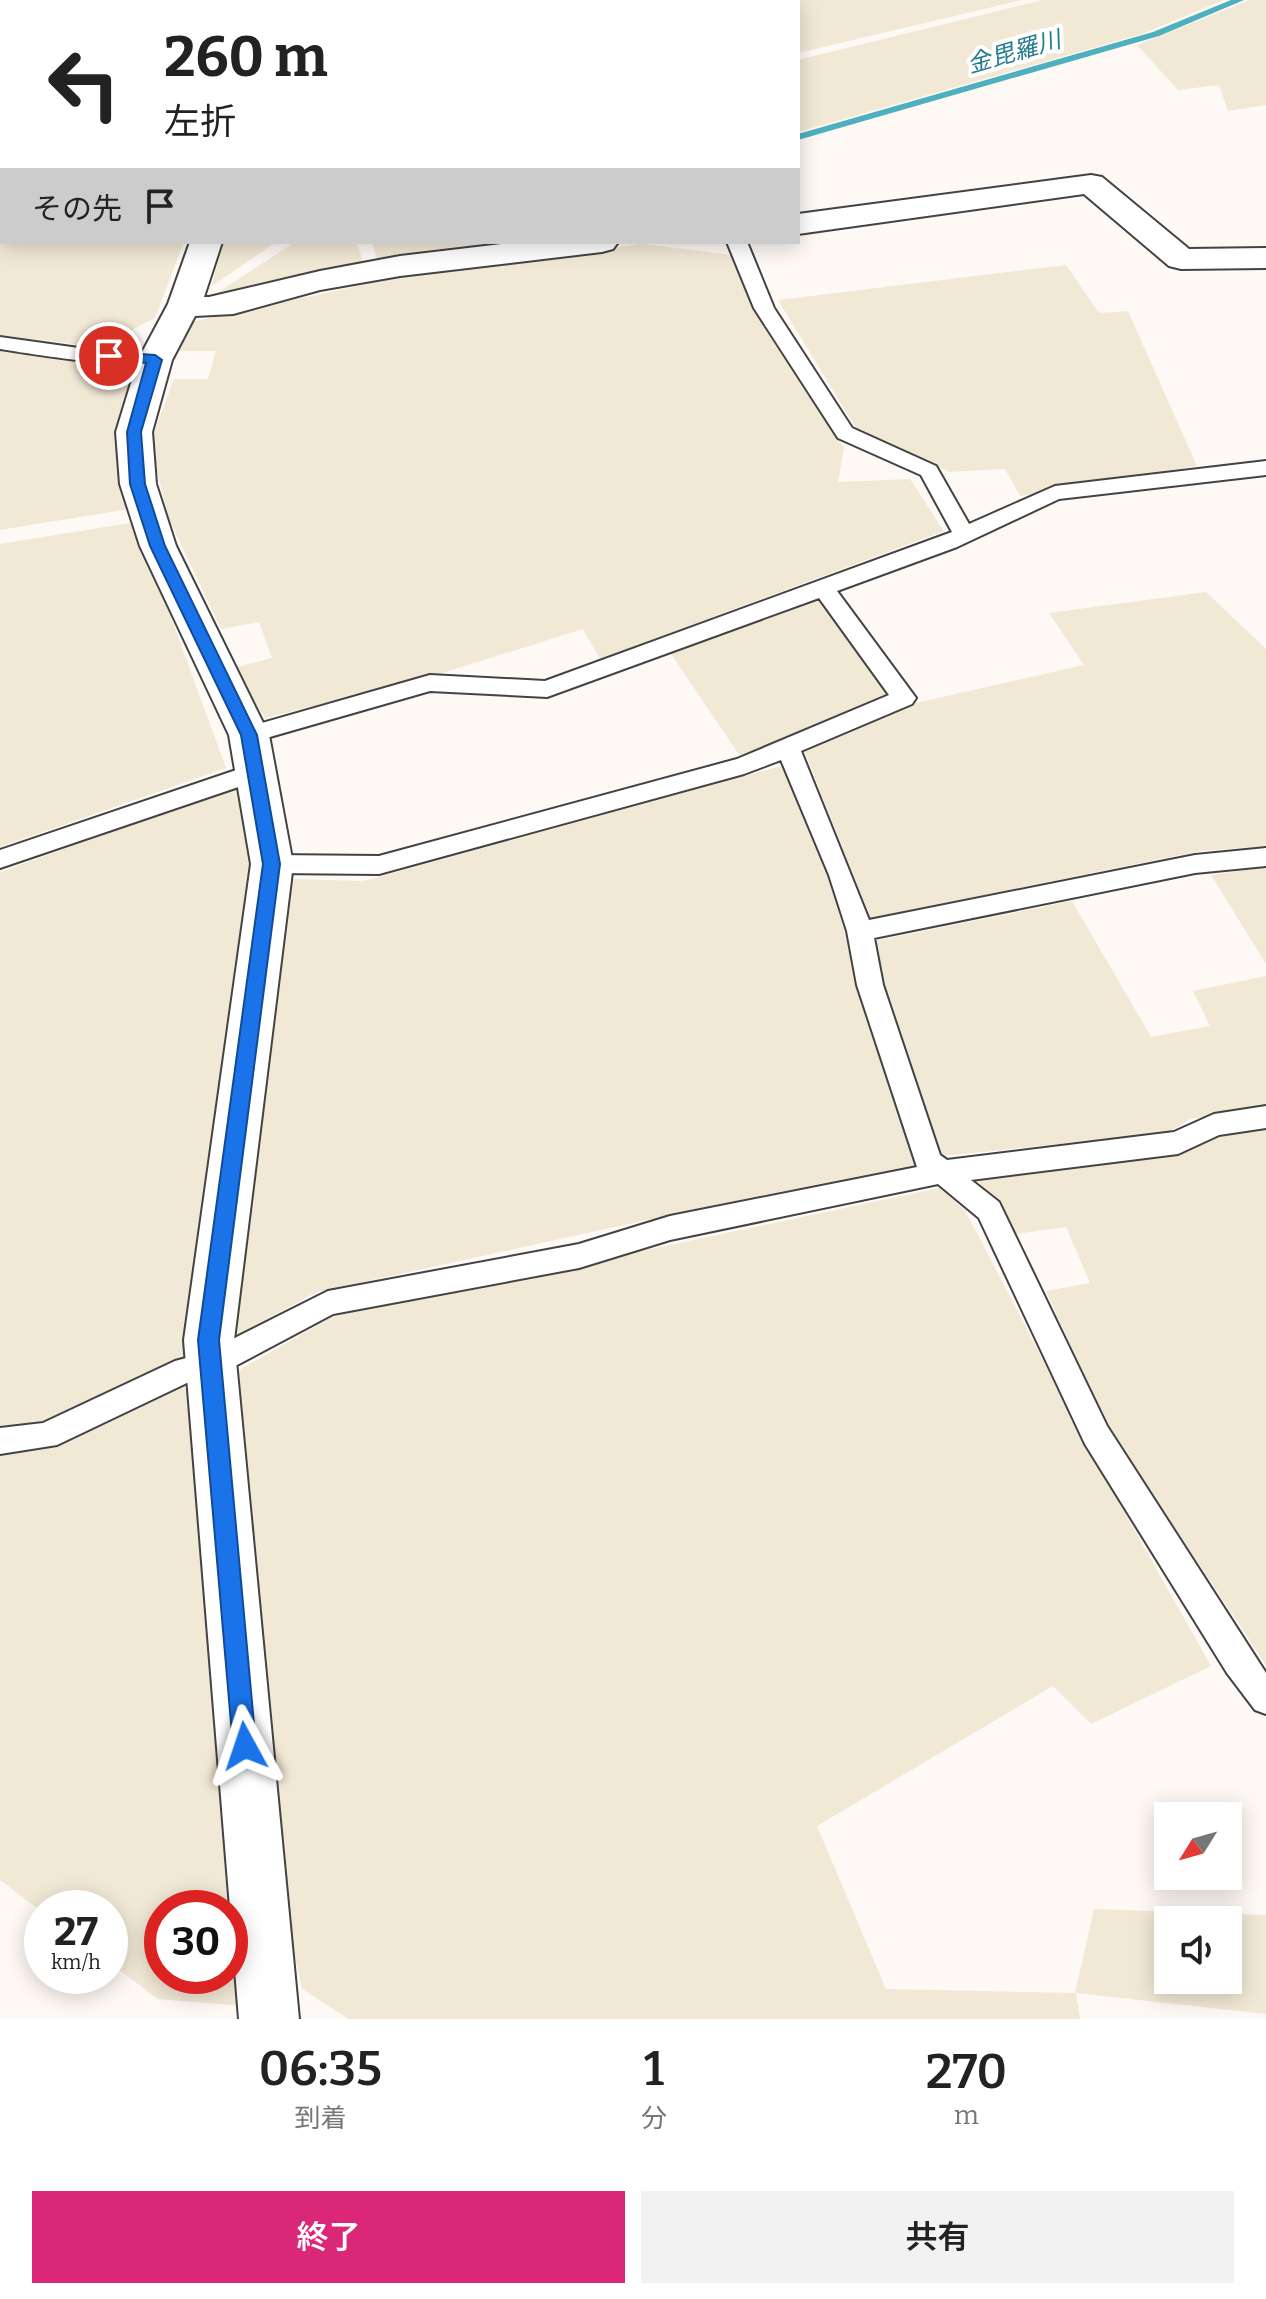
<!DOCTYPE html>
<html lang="ja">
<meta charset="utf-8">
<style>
:root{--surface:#fff;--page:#f2f2f2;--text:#222;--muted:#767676;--accent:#db2777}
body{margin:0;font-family:Bitter,"Noto Sans JP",serif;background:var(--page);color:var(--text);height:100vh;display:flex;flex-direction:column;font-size:30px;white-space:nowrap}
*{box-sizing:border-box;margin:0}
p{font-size:26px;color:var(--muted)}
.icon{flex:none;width:44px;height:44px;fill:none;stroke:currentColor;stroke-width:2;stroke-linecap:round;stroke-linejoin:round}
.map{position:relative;height:2019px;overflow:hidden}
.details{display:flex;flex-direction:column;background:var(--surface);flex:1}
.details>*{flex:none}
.guide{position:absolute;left:0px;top:0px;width:800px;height:244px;box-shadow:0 4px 20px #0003;background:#fff;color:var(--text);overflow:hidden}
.needle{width:52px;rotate:233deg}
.tools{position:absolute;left:1154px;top:1802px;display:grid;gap:16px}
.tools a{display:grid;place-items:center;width:88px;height:88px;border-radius:0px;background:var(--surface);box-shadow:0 4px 20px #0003;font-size:40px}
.speed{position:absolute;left:24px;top:1890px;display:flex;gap:16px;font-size:40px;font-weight:700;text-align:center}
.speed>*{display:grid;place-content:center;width:104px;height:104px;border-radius:50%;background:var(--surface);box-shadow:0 4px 20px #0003;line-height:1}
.speed small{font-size:20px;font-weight:400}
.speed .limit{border:12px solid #d22;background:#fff;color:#111}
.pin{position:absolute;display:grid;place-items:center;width:68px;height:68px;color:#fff;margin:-34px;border:4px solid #fff;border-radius:50%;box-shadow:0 2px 8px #0007}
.me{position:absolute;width:88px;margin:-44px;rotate:355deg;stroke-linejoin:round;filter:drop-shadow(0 0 6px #0008)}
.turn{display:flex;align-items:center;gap:28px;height:168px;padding:0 32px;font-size:36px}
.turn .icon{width:104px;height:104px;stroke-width:2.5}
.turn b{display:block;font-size:56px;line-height:68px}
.then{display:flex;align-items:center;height:76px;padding:0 32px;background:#0003;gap:16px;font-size:30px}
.eta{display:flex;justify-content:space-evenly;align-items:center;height:136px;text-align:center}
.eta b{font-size:48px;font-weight:600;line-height:56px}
.primary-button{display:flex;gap:16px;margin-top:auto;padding:16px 32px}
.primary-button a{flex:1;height:92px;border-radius:0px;background:var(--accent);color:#fff;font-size:32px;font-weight:600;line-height:92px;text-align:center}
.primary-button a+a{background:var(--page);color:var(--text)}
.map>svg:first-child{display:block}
.farmland{fill:#f2e8d6;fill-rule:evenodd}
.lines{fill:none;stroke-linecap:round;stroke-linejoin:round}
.stream{fill:#4db0be;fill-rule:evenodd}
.service-casing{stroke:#434343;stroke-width:4}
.minor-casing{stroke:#434343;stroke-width:4}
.service{fill:#fff;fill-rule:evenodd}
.minor{fill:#fff;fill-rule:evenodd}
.route{fill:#1a73e8;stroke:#114b97;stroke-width:2}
.labels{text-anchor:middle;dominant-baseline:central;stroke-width:8;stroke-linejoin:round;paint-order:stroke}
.far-water-label{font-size:24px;font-style:italic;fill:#267c8d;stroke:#fff}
</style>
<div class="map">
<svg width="1266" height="2019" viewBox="0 0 1266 2019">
<rect width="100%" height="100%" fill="#fef9f4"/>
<path class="farmland" d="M502,0H1022L798,53V2H491Z
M1042,0H1224L1142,34L798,132V60Z
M1250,0H1266V105L1228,111L1219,85L1178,90L1137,45Z
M0,180L2,242H184L155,318L99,347L0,335Z
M224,242H276L211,287Z
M295,242H356L363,261L214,295Z
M372,242H548L377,260Z
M642,244L731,255L752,305L844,448L838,482L910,479L944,531L600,659L583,629L426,678L265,718L233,668L272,658L259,622L221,629L169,519L150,443L174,379H208L216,351H177L191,322L418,273Z
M1066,265L1099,313L1128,311L1197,466L1020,496L1005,469L950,472L857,430L778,300Z
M0,348L137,364L129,509L0,530Z
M136,522L226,768L0,847V544Z
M1206,592L1266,649V846L1200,851L870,918L804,750L911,704L1084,665L1049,613Z
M819,596L889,696L740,756L669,651Z
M785,765L807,799L879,1051L919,1168L748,1198L317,1292L233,1337L289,879L364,881Z
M244,785L259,866L192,1353L45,1428L0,1432V872Z
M1266,867V964L1211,875Z
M1072,901L1151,1037L1210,1026L1193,991L1266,976V1108L1190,1119L1167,1133L942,1156L870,942Z
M1266,1128V1665L1106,1424L1046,1291L1090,1283L1066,1227L1016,1234L977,1179L1186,1152L1219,1135Z
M939,1188L965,1210L1095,1460L1211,1666L1091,1724L1053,1686L817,1826L886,1989L1075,1993L1094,1909L1266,1915V2014L1076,1993L1080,2019H349L302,1989L290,1935L227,1377L334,1316ZM1168,1920H1228V1980H1168Z
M196,1376L242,2006L158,1999L110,1963V1908H42V1912L0,1880V1451ZM162,1908H230V1976H162Z"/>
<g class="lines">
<path class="stream" d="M1231,0H1244L1159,36L798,140V134L1153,32Z
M0,170H2V176H0Z"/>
<g class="service-casing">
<path id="service" d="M0,0H12L2,2L0,6Z
M421,0H437L438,2H422Z
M727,242H747L774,308L852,428L936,466L969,524L1055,486L1266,461V475L1059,499L957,547L837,591L916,698L912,704L801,751L869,920L1195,855L1266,848V866L1195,873L874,938L883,985L940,1155L947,1160L1174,1132L1214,1114L1266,1106V1128L1219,1135L1178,1154L971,1180L999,1202L1107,1426L1266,1673V1714L1255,1710L1227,1673L1085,1444L979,1218L938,1184L670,1240L579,1268L333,1314L220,1374L189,1382L57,1445L0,1454V1428L43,1423L175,1361L205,1353L328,1291L579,1244L670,1216L917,1167L857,985L847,931L829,875L781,760L744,774L379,874L272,873L263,870L260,864L263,858L272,855L379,856L737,759L889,695L819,598L547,697L430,691L249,743L241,741L237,735L241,729L430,675L545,681L952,532L921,475L838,438L754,308Z
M0,337L86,349L155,354L165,360C153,374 25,353 0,349Z
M254,764L262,767L266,773L262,779L0,868V850Z"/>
</g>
<g class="minor-casing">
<path id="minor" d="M271,0H299V2H271Z
M1091,175L1102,177L1189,249L1266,248V268L1181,269L1169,266L1084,194L798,234V214Z
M190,242H222L204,297H209L320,271L400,256L519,242H618L613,249L602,252L400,276L320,290L233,314L195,316L172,360L152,432L156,484L176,546L269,735L293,864L234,1340L299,2019H239L184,1340L251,864L229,735L140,546L120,484L116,432L138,360L168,304Z"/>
</g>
<use href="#service" class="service"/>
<use href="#minor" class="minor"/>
</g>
<path class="route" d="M109,352L155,355L162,360L141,432L145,484L165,546L257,735L280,864L219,1340L256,1746L253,1754L245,1757L237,1754L233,1746L198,1340L263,864L241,735L150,546L130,484L127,432L146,363L104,359V353Z"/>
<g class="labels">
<g class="far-water-label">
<text transform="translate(1014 52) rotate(-16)">金毘羅川</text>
</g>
</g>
</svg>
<div class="tools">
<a><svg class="needle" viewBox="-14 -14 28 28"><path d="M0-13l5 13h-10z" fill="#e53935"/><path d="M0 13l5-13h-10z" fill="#767676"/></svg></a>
<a><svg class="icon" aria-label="sound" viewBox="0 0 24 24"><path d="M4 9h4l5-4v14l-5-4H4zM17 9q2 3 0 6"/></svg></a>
</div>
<div class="speed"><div>27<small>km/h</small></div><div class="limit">30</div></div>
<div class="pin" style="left:109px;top:356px;background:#d93025"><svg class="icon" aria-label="arrive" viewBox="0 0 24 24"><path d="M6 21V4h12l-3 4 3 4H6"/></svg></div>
<svg class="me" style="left:245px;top:1746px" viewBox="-20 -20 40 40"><path d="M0-17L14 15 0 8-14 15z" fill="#1a73e8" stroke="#fff" stroke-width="4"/></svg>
<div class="guide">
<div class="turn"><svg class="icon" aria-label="left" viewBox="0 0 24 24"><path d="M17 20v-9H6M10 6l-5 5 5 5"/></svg><div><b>260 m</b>左折</div></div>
<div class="then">その先<svg class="icon" aria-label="arrive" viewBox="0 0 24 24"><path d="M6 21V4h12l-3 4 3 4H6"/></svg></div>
</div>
</div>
<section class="details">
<div class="eta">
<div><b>06:35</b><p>到着</p></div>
<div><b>1</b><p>分</p></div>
<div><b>270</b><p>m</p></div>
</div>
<div class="primary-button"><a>終了</a><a>共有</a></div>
</section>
